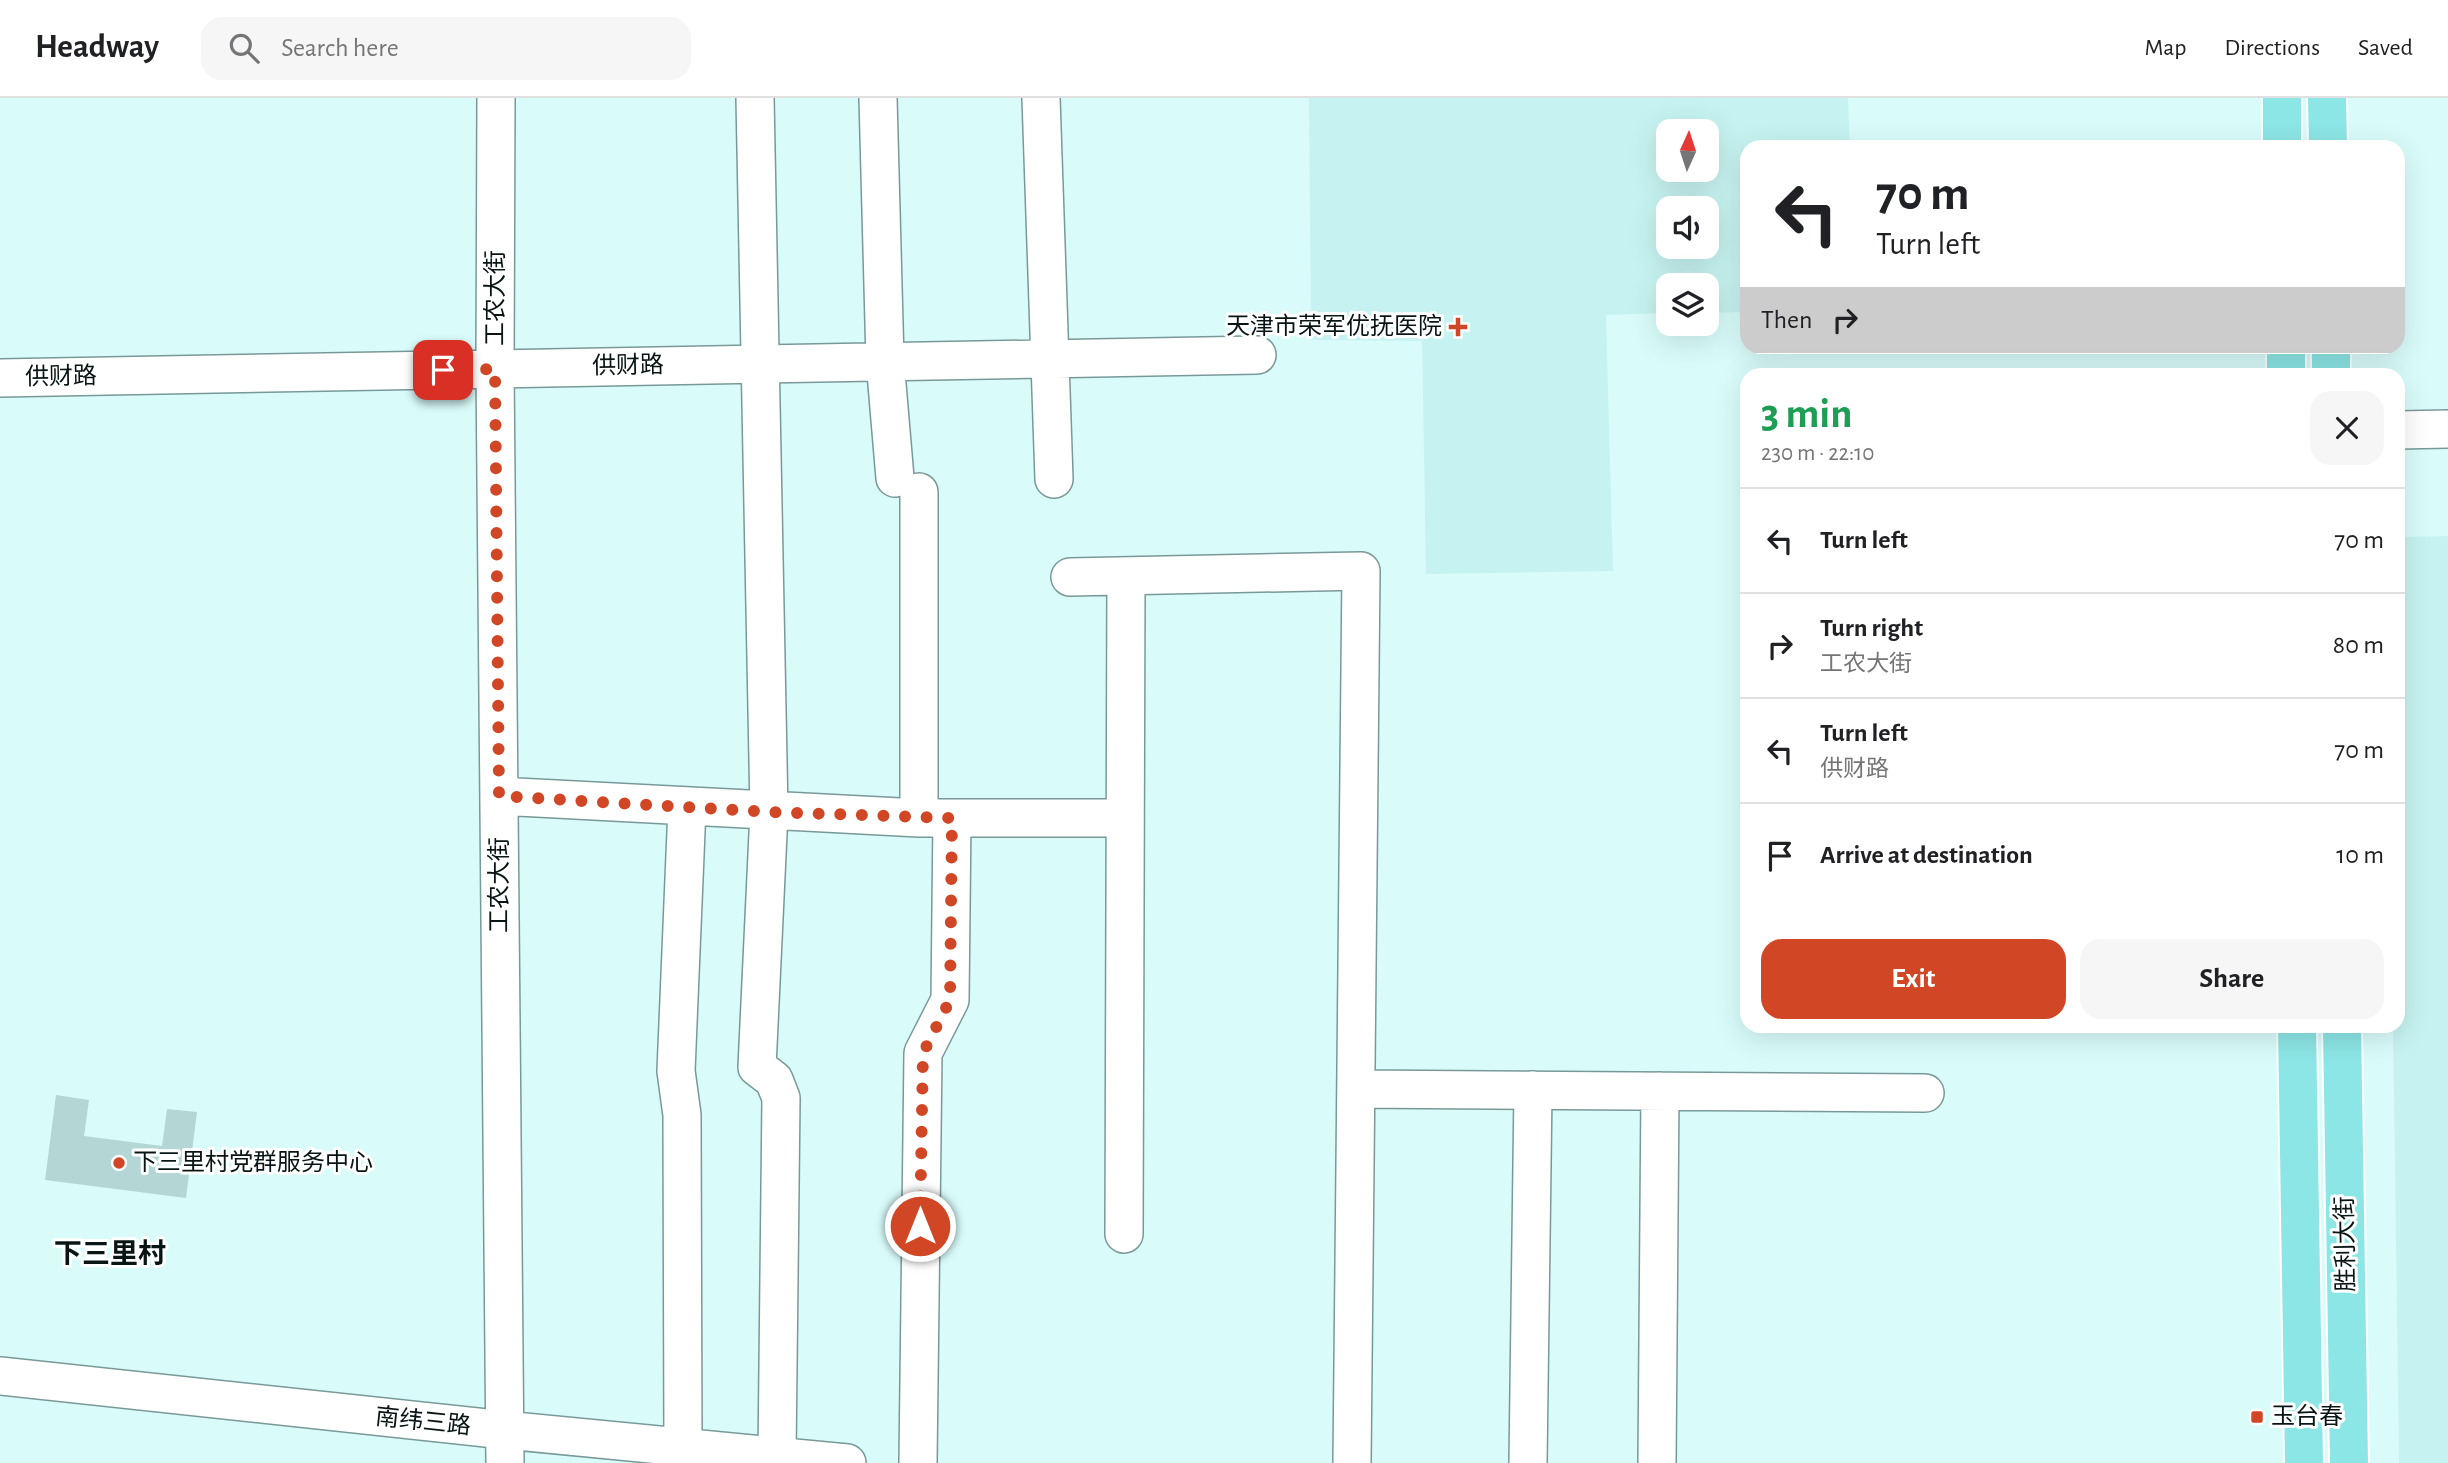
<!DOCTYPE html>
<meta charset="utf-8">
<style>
:root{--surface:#fff;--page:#f6f6f6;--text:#202124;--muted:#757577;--line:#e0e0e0;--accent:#d14726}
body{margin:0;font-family:"Alegreya Sans","Noto Sans SC",sans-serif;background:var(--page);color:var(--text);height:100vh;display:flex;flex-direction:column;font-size:26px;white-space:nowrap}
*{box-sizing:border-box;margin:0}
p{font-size:23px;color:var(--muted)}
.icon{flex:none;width:38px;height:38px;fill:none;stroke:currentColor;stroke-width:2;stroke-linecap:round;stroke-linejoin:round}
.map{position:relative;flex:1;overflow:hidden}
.drawer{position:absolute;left:1740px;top:270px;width:665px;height:665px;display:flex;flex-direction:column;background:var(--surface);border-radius:21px;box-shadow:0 7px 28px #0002}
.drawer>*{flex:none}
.banner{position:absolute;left:1740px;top:42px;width:665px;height:214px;border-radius:21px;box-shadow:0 7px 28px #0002;background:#fff;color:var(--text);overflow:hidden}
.needle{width:46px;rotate:3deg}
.buttons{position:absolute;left:1656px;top:21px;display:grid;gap:14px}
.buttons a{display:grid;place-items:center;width:63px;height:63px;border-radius:14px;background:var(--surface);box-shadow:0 7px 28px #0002;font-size:35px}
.pin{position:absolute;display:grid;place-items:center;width:60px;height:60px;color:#fff;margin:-30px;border-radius:14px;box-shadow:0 4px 10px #0006}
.me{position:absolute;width:77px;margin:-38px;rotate:0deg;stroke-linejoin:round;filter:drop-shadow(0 0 5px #0008)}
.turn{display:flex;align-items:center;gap:24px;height:147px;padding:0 21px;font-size:32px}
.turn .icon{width:91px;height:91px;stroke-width:2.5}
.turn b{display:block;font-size:49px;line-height:60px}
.then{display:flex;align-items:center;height:66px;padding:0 21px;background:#0003;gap:14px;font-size:26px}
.round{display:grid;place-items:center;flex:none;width:74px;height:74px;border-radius:21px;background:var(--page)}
.head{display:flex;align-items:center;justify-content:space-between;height:119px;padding:0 21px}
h1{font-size:42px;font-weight:700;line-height:52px;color:#1e9e55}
.button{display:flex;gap:14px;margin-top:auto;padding:14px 21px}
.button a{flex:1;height:80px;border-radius:21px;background:var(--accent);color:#fff;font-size:28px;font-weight:700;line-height:80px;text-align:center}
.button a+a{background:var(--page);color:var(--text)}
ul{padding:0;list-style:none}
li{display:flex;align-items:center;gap:21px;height:105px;padding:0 21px;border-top:2px solid var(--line)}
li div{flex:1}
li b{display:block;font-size:26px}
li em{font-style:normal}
header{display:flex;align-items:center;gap:42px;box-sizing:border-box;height:98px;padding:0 35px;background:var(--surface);border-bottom:2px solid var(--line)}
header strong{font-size:33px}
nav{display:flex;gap:38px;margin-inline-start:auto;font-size:24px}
.search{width:490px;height:63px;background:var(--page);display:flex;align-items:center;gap:18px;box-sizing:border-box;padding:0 24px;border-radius:21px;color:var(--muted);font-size:26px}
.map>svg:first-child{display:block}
.built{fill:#c6f3f1;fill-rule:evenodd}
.building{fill:#b4d6d5}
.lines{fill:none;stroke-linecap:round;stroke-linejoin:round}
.minor-casing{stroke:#799998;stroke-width:40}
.major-casing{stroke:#fff;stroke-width:42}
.minor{stroke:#fff;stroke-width:37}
.major{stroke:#8ce6e5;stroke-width:38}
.route{stroke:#d14726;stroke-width:12;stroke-dasharray:0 21.6}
.poi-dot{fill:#d14726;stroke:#fff;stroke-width:2.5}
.labels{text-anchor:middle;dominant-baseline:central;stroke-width:6;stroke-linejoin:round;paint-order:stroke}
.street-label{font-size:24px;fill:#091515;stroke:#fff}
.poi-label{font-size:24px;fill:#091515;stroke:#fff;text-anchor:start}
.quarter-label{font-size:28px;font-weight:bold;fill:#091515;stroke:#fff}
</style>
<header>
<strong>Headway</strong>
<div class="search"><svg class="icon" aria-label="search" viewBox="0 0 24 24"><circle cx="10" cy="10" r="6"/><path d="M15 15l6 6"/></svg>Search here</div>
<nav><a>Map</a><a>Directions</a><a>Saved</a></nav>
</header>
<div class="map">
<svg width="2448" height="1365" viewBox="0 0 2448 1365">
<rect width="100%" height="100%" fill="#d9fcfb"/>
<path class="built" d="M1309,0H1848L1850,49H1746V214L1706,215V187H1668V215L1606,217L1613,473L1426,476L1422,243L1311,242ZM1668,33H1706V72H1668ZM1668,110H1706V149H1668Z
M2448,438V1365H2399L2393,928H2398V439Z"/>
<path class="building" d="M56,997L89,1002L84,1038L162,1048L167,1011L197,1014L186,1100L45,1082Z"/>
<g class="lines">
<g class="minor-casing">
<path id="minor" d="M496,0L495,271L505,1365
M755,0L769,714L757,969L774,982L781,1000L777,1358
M878,0L885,263L895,380
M1041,0L1054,381
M0,280L1257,257
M2398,332L2448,331
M919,394V720
M1070,479L1361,473L1352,1365
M499,698L919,720H1124
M1356,991L1925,995
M1124,1136L1126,478
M0,1278L505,1332L847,1365
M683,1349L682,1017L676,973L687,709
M918,1365L923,955L950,902L952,720
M1528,1365L1533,992
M1657,1365L1660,993"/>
</g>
<g class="major-casing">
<path id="major" d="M2282,0V49
M2327,0L2328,49
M2286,248V276
M2331,248V276
M2297,928L2304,1365
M2342,928L2349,1365"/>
</g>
<use href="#minor" class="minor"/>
<use href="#major" class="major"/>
</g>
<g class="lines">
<path class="route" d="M443,272L495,271L499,698L769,714L952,720L950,902L923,955L920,1128"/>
</g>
<g class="poi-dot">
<path d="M1454.5 218.5h7v7h7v7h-7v7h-7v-7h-7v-7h7z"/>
<circle cx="119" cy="1065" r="7"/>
<rect x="2250" y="1312" width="14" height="14" rx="3.5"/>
</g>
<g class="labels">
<g class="street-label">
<text transform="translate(496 200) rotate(-90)">工农大街</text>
<text transform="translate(628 268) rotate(-1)">供财路</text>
<text transform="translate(61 279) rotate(-1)">供财路</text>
<text transform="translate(500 787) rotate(-90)">工农大街</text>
<text transform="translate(2346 1146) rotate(-91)">胜利大街</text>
<text transform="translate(423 1324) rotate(6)">南纬三路</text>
</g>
<g class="poi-label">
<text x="1442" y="229" text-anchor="end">天津市荣军优抚医院</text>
<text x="133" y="1065">下三里村党群服务中心</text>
<text x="2271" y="1319">玉台春</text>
</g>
<g class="quarter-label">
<text x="110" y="1157">下三里村</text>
</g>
</g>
</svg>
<div class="buttons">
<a><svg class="needle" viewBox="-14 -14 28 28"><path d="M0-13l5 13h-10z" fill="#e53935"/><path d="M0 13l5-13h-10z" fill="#757577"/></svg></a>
<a><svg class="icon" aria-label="sound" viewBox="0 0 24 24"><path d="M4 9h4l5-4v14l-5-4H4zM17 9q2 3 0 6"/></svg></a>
<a><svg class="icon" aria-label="layers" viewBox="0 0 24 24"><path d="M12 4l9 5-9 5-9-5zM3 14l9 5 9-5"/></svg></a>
</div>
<div class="pin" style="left:443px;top:272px;background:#d93025"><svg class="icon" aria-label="arrive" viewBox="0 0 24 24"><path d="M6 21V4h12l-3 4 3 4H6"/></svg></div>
<svg class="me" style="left:920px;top:1128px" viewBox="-20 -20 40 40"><circle r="17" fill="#d14726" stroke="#fff" stroke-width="3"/><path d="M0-11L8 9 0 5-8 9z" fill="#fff"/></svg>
<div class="banner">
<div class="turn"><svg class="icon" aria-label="left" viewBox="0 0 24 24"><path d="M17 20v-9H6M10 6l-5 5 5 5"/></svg><div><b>70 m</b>Turn left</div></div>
<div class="then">Then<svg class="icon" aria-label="right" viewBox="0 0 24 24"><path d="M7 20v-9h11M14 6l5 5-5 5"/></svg></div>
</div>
<section class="drawer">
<div class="head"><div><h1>3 min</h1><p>230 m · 22:10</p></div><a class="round"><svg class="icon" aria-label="close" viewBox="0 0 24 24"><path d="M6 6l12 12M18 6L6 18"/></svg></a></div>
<ul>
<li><svg class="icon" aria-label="left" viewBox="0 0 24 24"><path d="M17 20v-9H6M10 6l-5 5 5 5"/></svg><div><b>Turn left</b></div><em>70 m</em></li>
<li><svg class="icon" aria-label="right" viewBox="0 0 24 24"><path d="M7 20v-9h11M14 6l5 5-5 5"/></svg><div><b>Turn right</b><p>工农大街</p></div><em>80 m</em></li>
<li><svg class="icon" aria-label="left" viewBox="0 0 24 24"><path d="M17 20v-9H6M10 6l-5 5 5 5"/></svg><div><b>Turn left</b><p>供财路</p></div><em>70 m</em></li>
<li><svg class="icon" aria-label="arrive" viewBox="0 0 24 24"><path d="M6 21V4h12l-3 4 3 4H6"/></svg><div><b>Arrive at destination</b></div><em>10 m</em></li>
</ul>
<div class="button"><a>Exit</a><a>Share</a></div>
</section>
</div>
